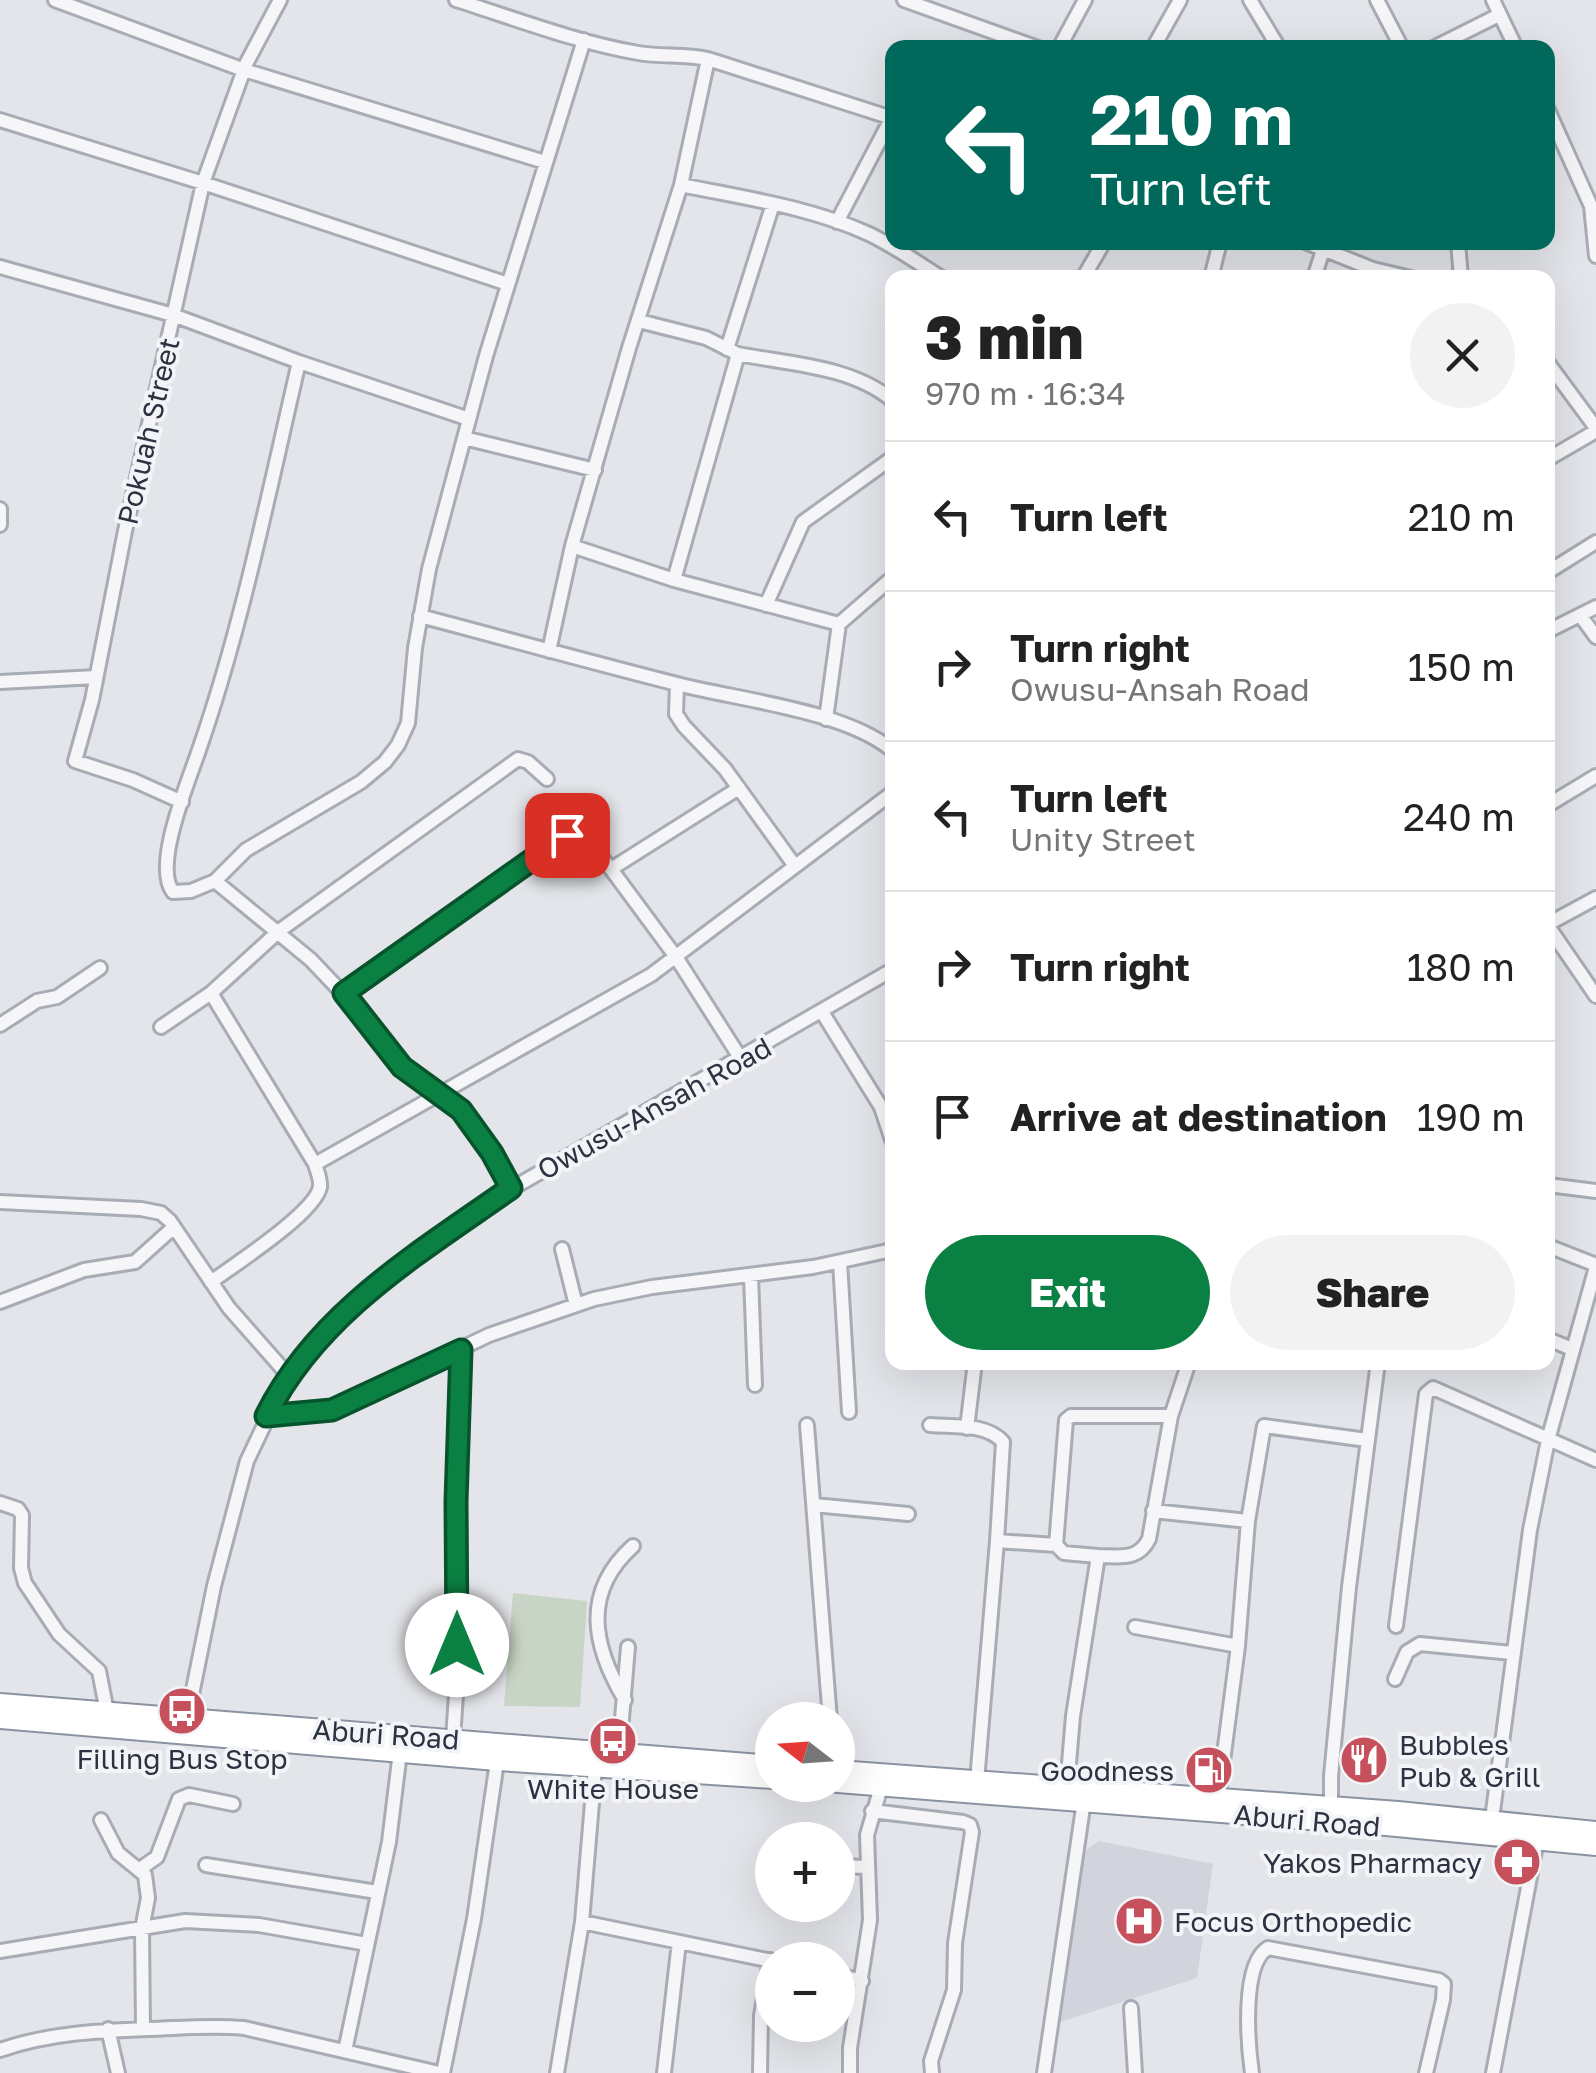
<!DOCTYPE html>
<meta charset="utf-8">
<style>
:root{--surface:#fff;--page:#f2f2f2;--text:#222;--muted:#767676;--line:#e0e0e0;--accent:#0b8043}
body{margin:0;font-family:"Golos Text",sans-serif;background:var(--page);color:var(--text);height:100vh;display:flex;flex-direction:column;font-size:38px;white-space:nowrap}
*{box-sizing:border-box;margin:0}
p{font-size:32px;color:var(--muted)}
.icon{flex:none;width:55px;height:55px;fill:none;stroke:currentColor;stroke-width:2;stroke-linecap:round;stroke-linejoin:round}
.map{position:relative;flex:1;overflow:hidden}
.panel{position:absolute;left:885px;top:270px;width:670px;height:1100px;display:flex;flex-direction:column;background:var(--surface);border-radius:20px;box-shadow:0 10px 40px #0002}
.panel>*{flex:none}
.hud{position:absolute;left:885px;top:40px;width:670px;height:210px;border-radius:20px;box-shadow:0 10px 40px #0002;background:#00695c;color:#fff;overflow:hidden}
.needle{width:65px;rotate:287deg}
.controls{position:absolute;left:755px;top:1702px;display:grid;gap:20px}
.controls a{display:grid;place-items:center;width:100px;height:100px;border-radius:50%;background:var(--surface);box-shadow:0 10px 40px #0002;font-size:50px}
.pin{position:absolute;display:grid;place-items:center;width:85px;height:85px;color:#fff;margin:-42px;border-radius:20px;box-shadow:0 5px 15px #0006}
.me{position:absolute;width:110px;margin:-55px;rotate:0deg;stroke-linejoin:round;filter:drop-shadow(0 0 8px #0008)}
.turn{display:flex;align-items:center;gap:35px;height:210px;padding:0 40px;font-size:45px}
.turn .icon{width:130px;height:130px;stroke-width:2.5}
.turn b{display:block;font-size:70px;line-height:85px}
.round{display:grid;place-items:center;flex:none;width:105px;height:105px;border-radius:52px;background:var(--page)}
.head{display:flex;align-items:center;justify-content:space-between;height:170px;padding:0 40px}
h1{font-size:60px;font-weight:800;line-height:75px}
.cta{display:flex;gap:20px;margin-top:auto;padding:20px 40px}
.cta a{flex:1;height:115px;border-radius:60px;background:var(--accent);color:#fff;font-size:40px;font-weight:800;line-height:115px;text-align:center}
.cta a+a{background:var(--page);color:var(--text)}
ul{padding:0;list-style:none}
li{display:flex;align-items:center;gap:30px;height:150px;padding:0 40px;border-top:2px solid var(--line)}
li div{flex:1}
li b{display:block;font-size:38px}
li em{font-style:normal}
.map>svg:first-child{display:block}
.built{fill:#d1d4dc}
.green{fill:#c8d4c5}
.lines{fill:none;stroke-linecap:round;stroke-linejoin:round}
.minor-casing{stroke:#a8acb4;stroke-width:18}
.highway-casing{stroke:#8b92a0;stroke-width:22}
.minor{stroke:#f6f6f9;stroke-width:12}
.highway{stroke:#fff;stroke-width:18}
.route-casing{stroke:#07532c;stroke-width:25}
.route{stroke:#0b8043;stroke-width:18}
.labels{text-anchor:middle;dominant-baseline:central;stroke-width:8;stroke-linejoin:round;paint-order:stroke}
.street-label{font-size:28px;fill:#2c3241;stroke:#f3f4f8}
.poi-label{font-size:28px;fill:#2c3241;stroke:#f3f4f8;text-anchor:start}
</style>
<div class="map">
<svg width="1596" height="2073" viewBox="0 0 1596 2073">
<rect width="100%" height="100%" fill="#e3e5ea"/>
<path class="built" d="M1099,1841L1213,1864L1197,1978L1057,2023L1083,1852Z"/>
<path class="green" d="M513,1593L587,1601L580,1707L504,1706Z"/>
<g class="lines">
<g class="minor-casing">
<path id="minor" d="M55,0L244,70L545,162
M456,0C516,19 576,42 638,53C662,57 684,54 708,59L892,118
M904,0L1038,48
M1250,0L1279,48
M1377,0L1402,48
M1493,0L1516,48
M1059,48L1085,0
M1153,48L1180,0
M1433,48L1499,15
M1548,110L1591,206L1596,256
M0,120L203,183L508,284
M681,185C744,198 810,207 869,234C894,246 918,263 942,278
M837,222L892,117
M1305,242L1373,269L1411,278
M1458,242L1461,278
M0,267L173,315L299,362L469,419
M1083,278L1104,242
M1211,278L1220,242
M1314,278L1323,250
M639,321L706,338L738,354L674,580
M727,349L773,204
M738,354C789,364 851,366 892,400
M299,362C269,491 243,622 200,747C190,778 152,865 173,892L191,891L215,881L246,850L361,782L385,762L398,745L408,723L415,648L429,569L486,356L584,40
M1548,363L1596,428
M464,438L595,470
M1548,459L1596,431
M0,509V525
M572,546L674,580L839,624
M1548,572L1596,542
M766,605L803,522L892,458
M1580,615L1596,637
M420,616C507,639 594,663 681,685C741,700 845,711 892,750
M1548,631L1596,607
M549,651L572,546L629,348L681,185L708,59
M0,682L96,677
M677,684L676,714L684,726L725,769L795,866
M826,719L839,624L892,578
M182,802L133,780L75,761L92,700L125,531L203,183L246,64L280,0
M1548,805L1596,776
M611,869L739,788
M215,881L311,960L365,1017L402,1067L461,1110L492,1153L511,1189
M1548,924L1596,898
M1548,926L1596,996
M344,993L567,835L575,832L583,835L611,869L676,957L741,1059
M822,1012L881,1107L892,1140
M0,1025L37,1001L57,997L100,968
M161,1027L211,993
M315,1164L651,975L892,793
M1548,1185L1596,1191
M0,1202L141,1209L161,1213L170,1221L229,1308L288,1375
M1548,1246L1596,1265
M562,1249L576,1305
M840,1262L849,1412
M751,1276L755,1385
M211,1282C234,1265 315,1213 320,1187C321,1180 317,1171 315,1164L211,993L279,931L518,759L528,762L547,779
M0,1302L84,1270L135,1262L174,1227
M1548,1339L1572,1349
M266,1417L332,1410L489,1335L594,1299L652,1287L813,1267L892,1250
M807,1425L830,1720
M930,1425C954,1427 986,1423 1003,1442L997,1541
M967,1428L975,1362
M0,1503L18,1509L22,1515L21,1568L25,1583L59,1634L99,1671L107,1712
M814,1505L908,1514
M1153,1511L1248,1521
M1098,1556L1064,1553L1056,1545L1066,1420L1071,1416H1171
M1396,1626L1426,1394L1433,1388L1596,1460
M1135,1627L1238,1646
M1395,1679L1407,1652L1420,1644L1512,1653
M625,1700C592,1645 582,1592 633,1546
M187,1719L214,1586L247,1461L288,1375L314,1344L375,1284L511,1189L892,970
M453,1738L457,1681L456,1501L461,1350
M619,1754L628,1647
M977,1781L997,1541L1056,1545
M1067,1787L1073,1716L1098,1556C1120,1556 1138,1561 1149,1539L1171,1416L1189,1362
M1218,1800L1238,1646L1248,1521L1264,1426L1367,1440
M1331,1806V1776L1349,1587L1378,1362
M872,1811L963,1822L970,1825L972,1832L955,1943L954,1990L931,2061L932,2073
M1492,1819L1530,1530L1548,1440L1596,1267
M101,1820L118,1853L145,1875L148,1898L142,1929L143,2029
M206,1865L377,1892
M838,1866L866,1867
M140,1869L157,1857L179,1799L189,1795L233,1804
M582,1922L772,1961
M0,1951L185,1921L259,1925L367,1944
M838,1975L862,1981
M1131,2008L1135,2073
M108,2029L118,2073
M0,2050C49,2033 98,2031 149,2029C181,2028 212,2025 244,2028L439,2073
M345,2051L389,1842L400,1752
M443,2073L474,1919L498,1755
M557,2073L582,1922L595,1767
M664,2073L679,1942
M760,2073L761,2016L770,1960
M850,2073V2048L870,1920L867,1835L881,1787
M1044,2073L1084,1801
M1252,2073C1248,2045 1241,1964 1268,1948L1439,1980L1444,1984L1443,2000L1426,2073
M1493,2073L1537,1840"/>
</g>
<g class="highway-casing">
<path id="highway" d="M0,1703L772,1765
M0,1719L497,1761L772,1779
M838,1770L1398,1811L1596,1831
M838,1783L1386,1826L1596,1846"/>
</g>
<use href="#minor" class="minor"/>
<use href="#highway" class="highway"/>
</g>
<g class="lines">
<g class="route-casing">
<path id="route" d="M457,1645L456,1501L461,1350L332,1410L266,1416C317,1313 419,1253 511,1188L492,1153L461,1110L402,1067L344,993L567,835"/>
</g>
<use href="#route" class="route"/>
</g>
<defs>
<g id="bus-disc" transform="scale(2.5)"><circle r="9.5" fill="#c6515c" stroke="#f3f4f8"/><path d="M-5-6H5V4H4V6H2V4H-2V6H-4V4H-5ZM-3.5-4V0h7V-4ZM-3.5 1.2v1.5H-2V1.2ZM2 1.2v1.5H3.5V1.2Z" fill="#fff"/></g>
<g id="restaurant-disc" transform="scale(2.5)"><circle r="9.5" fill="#c6515c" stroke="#f3f4f8"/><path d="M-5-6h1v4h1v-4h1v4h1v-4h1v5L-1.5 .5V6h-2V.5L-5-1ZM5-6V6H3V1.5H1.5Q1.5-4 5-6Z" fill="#fff"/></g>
<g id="fuel-disc" transform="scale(2.5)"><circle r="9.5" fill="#c6515c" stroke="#f3f4f8"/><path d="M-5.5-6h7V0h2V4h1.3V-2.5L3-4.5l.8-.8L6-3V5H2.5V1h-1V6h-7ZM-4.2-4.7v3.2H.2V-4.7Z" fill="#fff"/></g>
<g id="pharmacy-disc" transform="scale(2.5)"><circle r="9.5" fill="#c6515c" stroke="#f3f4f8"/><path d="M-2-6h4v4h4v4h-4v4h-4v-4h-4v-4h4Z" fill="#fff"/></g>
<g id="hospital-disc" transform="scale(2.5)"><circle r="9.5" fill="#c6515c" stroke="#f3f4f8"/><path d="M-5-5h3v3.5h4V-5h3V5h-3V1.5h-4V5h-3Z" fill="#fff"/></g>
</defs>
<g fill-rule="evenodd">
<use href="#bus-disc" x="182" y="1711"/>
<use href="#bus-disc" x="613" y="1741"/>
<use href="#restaurant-disc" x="1364" y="1760"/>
<use href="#fuel-disc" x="1209" y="1770"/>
<use href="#pharmacy-disc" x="1517" y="1862"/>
<use href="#hospital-disc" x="1139" y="1921"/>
</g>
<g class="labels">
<g class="street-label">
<text transform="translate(148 431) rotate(-77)">Pokuah Street</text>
<text transform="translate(654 1108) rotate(-29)">Owusu-Ansah Road</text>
<text transform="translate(386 1734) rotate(4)">Aburi Road</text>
<text transform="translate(1307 1820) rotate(5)">Aburi Road</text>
</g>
<g class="poi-label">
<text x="1399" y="1744">Bubbles<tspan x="1399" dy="32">Pub &amp; Grill</tspan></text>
<text x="182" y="1758" text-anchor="middle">Filling Bus Stop</text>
<text x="1174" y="1770" text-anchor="end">Goodness</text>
<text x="613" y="1788" text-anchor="middle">White House</text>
<text x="1482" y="1862" text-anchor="end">Yakos Pharmacy</text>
<text x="1174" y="1921">Focus Orthopedic</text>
</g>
</g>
</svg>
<div class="controls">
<a><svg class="needle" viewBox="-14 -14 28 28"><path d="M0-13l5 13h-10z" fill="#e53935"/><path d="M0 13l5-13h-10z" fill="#767676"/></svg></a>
<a>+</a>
<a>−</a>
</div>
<div class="pin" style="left:567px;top:835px;background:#d93025"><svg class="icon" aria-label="arrive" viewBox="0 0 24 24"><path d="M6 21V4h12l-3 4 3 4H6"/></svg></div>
<svg class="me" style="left:457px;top:1645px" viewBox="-20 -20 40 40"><circle r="19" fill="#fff"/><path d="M0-13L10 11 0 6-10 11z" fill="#0b8043"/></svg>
<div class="hud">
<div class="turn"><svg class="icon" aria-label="left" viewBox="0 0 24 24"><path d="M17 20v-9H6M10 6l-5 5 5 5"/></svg><div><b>210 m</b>Turn left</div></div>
</div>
<section class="panel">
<div class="head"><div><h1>3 min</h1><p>970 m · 16:34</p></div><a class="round"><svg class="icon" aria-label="close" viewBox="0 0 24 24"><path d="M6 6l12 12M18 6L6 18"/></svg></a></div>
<ul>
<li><svg class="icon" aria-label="left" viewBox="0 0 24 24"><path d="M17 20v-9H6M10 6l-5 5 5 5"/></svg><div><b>Turn left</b></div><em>210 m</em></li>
<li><svg class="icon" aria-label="right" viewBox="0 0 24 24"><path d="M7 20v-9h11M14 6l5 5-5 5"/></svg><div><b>Turn right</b><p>Owusu-Ansah Road</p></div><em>150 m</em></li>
<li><svg class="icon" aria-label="left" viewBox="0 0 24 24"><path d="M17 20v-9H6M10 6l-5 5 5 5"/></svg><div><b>Turn left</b><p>Unity Street</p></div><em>240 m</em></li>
<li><svg class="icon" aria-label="right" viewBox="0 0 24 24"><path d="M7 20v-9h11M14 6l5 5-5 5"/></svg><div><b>Turn right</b></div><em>180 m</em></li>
<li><svg class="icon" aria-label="arrive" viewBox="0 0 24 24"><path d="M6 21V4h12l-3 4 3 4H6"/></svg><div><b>Arrive at destination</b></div><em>190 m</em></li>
</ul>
<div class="cta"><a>Exit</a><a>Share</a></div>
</section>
</div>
